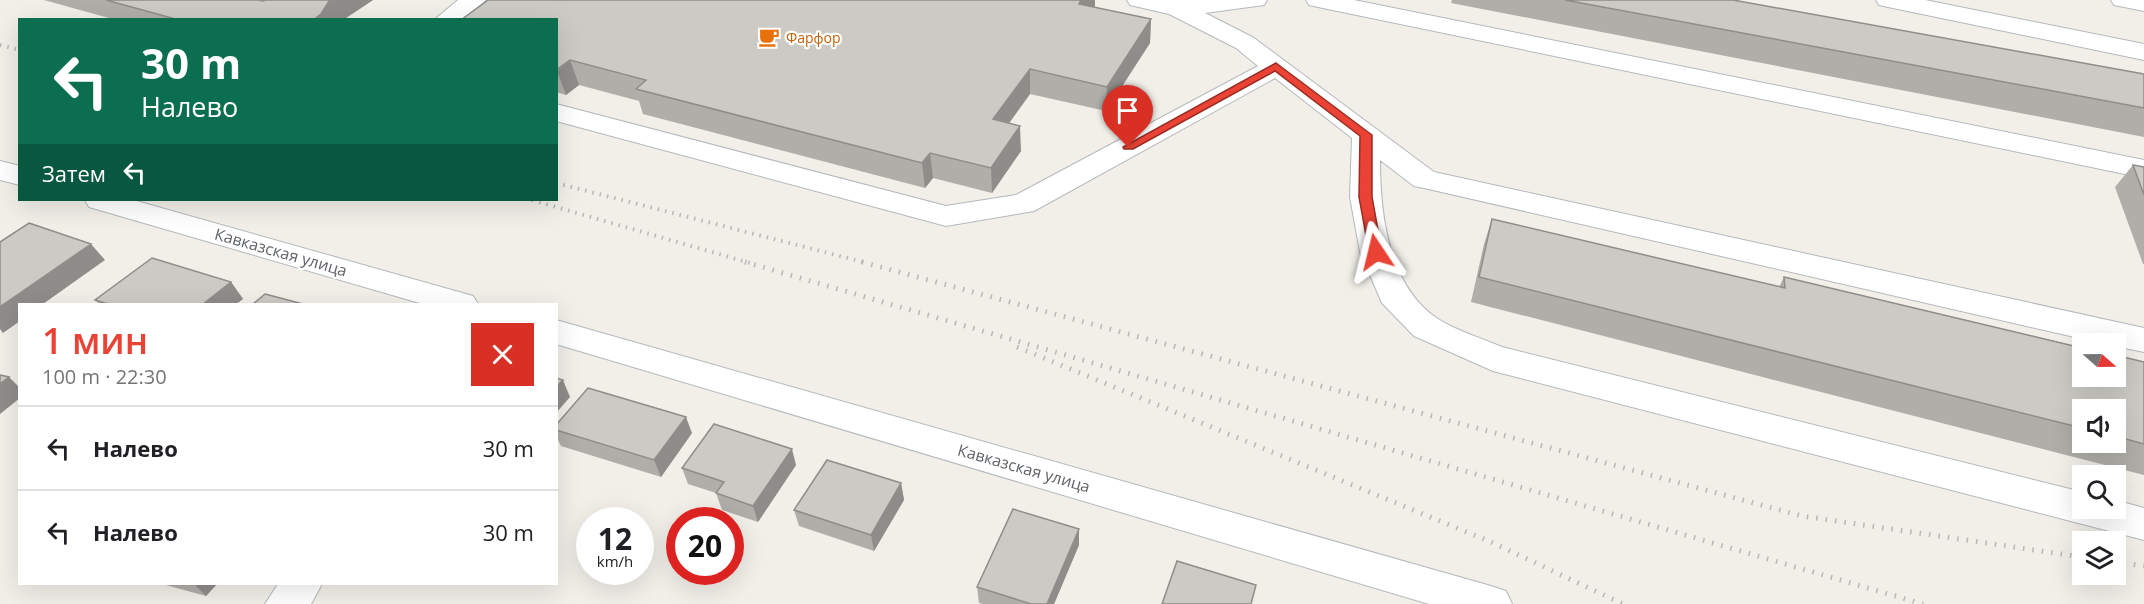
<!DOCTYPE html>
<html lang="ru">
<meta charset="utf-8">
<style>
:root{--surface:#fff;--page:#f6f6f6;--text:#202124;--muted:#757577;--line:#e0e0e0;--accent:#ea4335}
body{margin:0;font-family:"Open Sans",sans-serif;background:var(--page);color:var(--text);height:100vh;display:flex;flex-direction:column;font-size:22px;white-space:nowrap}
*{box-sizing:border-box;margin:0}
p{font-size:20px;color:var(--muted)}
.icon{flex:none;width:33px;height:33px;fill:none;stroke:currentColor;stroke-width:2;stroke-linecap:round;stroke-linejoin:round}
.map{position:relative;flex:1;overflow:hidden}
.side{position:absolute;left:18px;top:303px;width:540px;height:282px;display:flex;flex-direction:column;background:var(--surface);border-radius:0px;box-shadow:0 6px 24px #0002}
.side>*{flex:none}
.banner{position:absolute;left:18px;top:18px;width:540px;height:183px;border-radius:0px;box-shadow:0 6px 24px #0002;background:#0b6e4f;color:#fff;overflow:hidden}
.needle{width:39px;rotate:110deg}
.fabs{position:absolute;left:2072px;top:333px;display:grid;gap:12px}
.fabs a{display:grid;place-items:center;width:54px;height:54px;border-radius:0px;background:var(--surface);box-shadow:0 6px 24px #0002;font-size:30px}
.speed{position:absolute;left:576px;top:507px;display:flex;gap:12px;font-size:30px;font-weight:700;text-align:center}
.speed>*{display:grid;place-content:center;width:78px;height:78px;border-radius:50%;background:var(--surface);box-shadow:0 6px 24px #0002;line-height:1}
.speed small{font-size:15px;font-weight:400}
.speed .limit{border:9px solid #d22;background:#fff;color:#111}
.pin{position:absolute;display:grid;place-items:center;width:51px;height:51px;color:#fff;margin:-62px -26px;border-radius:50% 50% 50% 0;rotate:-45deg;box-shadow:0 0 6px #0007}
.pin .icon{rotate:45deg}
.me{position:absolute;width:66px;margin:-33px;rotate:350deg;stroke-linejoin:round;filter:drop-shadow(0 0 4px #0008)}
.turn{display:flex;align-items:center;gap:21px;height:126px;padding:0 24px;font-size:27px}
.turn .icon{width:78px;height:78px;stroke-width:2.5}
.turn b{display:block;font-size:42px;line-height:51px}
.then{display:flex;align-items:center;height:57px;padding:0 24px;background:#0003;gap:12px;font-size:22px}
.round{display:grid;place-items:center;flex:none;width:63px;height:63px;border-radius:0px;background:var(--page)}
.overview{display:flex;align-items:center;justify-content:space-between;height:102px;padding:0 24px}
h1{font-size:36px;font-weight:600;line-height:45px;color:var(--accent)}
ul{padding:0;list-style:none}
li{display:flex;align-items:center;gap:18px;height:84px;padding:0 24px;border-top:2px solid var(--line)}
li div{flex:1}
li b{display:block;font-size:22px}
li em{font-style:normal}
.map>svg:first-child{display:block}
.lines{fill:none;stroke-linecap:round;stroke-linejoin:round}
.minor-casing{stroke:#b5b8bc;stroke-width:2}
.minor{fill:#fff;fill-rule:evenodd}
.rail-far1{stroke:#b6b7b8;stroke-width:4;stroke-dasharray:1.5 6;stroke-linecap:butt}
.rail{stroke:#b6b7b8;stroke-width:5;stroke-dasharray:1.5 8;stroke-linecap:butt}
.wall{fill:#afaea9;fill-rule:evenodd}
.shaded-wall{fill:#8f8d8a}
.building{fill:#cccac5;stroke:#8f8d8a;stroke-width:1.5}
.route{fill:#ea4335;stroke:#982c22;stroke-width:1.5}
.labels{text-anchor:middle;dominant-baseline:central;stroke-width:4.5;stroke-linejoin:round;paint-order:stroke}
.far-food-label{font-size:14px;fill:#c56008;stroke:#fff;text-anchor:start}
.street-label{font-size:16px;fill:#5f6368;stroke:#fff}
</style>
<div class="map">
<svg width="2144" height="604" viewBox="0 0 2144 604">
<rect width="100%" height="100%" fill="#f1efe8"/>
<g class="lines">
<g class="minor-casing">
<path id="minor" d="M458,0H486L463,20H434Z
M1127,0H1267L1264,5L1205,13L1254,38L1434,172L2144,328V352L2115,346V344H2105L1424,188L1414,186L1380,160C1380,214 1388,286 1438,319C1457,331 1481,338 1502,347L2082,492V508H2115V500L2144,508V540L1493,371L1414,336L1382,303L1360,252L1350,197L1352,138L1275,78L1034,211L946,226L556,121V104L946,206L1016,195L1258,66L1236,48L1169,14L1130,5Z
M1306,0H1354L2144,160V178L1318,7L1309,5Z
M1876,0H1925L2144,44V60L1888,7L1879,5Z
M2111,0H2144V11L2114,5Z
M0,161L20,166V185L0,180Z
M85,200H133L473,296L478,304H423L89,207Z
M556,320L1491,586L1506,591L1512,604H1429L556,344Z
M278,584H322L311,604H265Z"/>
</g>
<use href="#minor" class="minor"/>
<path class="rail-far1" d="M0,45L20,50
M556,183L867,263
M532,200L750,263"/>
<path class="rail" d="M745,262L1923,604
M862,262L1802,516L2082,557
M1017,347L1491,542L1623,604
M2115,562L2144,566"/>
</g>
<path class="wall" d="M44,0H259L263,1L265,0H373L343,20H116Z
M488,0H1095V6L1094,7L1151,19L1150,43L1106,111L1030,94L1009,123L1021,151L992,193L933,178L925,188L643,114L639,101L579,85L566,95L556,92V20Z
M1452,0H1733L2144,74V137L1451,3Z
M2133,165L2144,167V264H2143L2115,187Z
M1492,219L1779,287L1784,277L2144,362V475L1471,302L1484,244ZM2082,410H2115V442H2082Z
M231,282L243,299L236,304H99L95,300Z
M556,425L692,433L661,477L561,446L556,436Z
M796,465L758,522L722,510L716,493L688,484L682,468Z
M901,483L904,500L874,551L799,526L794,510Z
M1079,545L1054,604H983L979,603L977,587Z
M162,584H217L206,596Z"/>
<path class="shaded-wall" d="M331,0H373L343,20H313Z
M1081,0H1095V6L1078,28L1079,4Z
M1151,19L1150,43L1106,111L1107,87Z
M570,60L579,85L566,95L557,71Z
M1030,69V94L994,144L993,119Z
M1020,126L1021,151L992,193L991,168Z
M930,153L933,178L925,188L922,163Z
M91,244L105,260L43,304H20V321L3,333L0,329V307Z
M231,282L243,299L236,304H203Z
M9,377L20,388V398L0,414V384Z
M563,380L570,397L556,413V387Z
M686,417L692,433L661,477L654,460Z
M792,449L796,465L758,522L753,506Z
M901,483L904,500L874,551L871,535Z
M1079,529V545L1054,604H1047Z
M194,584H217L206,596Z"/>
<path class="building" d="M106,0H259L263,1L265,0H331L329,1L321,14L313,20H179Z
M488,0H1081L1079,4L1151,19L1107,87L1030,69L993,119L1020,126L991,168L930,153L922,163L636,89L646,80L570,60L556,70V20H461Z
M1565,0H1733L2144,74V108Z
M2133,165L2144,167V195Z
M1492,219L1785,288L1784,277L2082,348V376H2115V355L2144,362V444L2115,436V410H2082V428L1479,277Z
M29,223L91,244L0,307V242Z
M152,258L231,282L203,304H108L95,300Z
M265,294L303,304H253Z
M0,375L9,377L0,384Z
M556,378L563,380L556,387Z
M588,388L686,417L654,460L556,430V425Z
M714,424L792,449L753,506L716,493L724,482L682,468Z
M827,460L901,483L871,535L794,510Z
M1013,509L1079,529L1047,604H1031L977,587Z
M1177,561L1256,585L1251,604H1162Z"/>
<path class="route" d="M1276,63L1372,135V197L1382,252L1380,255H1371L1369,252L1359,197L1360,136L1275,71L1133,149H1124L1123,147Z"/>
<defs>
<g id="cafe-bare" transform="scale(1.62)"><path d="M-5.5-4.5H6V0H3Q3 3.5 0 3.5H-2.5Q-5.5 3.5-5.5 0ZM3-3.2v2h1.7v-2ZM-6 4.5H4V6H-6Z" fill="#e8710a" stroke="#fff" stroke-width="2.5" paint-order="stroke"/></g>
</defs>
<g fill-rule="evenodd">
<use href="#cafe-bare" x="769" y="37"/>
</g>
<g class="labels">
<g class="far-food-label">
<text x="786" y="37">Фарфор</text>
</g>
<g class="street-label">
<text transform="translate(281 252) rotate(16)">Кавказская улица</text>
<text transform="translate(1024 468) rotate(16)">Кавказская улица</text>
</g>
</g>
</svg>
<div class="fabs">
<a><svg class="needle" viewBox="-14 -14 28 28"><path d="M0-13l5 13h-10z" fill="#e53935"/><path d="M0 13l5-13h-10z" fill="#757577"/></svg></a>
<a><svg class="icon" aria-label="sound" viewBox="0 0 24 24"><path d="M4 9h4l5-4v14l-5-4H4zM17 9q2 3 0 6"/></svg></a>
<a><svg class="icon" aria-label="search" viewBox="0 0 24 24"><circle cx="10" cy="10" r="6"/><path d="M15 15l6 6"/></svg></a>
<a><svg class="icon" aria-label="layers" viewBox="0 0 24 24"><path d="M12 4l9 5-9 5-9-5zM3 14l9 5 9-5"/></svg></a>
</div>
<div class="speed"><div>12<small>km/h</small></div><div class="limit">20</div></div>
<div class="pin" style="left:1128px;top:147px;background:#d93025"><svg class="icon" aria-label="arrive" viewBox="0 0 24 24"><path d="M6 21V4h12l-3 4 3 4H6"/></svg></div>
<svg class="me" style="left:1376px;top:252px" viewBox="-20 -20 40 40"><path d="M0-17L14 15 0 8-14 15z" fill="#ea4335" stroke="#fff" stroke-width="4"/></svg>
<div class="banner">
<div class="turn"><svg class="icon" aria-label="left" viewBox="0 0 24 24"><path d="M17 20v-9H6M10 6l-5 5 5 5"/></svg><div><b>30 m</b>Налево</div></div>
<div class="then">Затем<svg class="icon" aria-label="left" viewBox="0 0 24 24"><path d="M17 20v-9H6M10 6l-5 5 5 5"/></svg></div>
</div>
<section class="side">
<div class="overview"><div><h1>1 мин</h1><p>100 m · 22:30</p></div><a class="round" style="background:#d93025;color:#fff"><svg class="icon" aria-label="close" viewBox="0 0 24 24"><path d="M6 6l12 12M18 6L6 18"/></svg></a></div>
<ul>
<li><svg class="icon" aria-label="left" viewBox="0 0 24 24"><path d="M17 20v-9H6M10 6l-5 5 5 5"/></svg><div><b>Налево</b></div><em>30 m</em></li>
<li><svg class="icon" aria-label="left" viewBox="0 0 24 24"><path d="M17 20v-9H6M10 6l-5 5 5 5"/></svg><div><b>Налево</b></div><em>30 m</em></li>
</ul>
</section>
</div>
